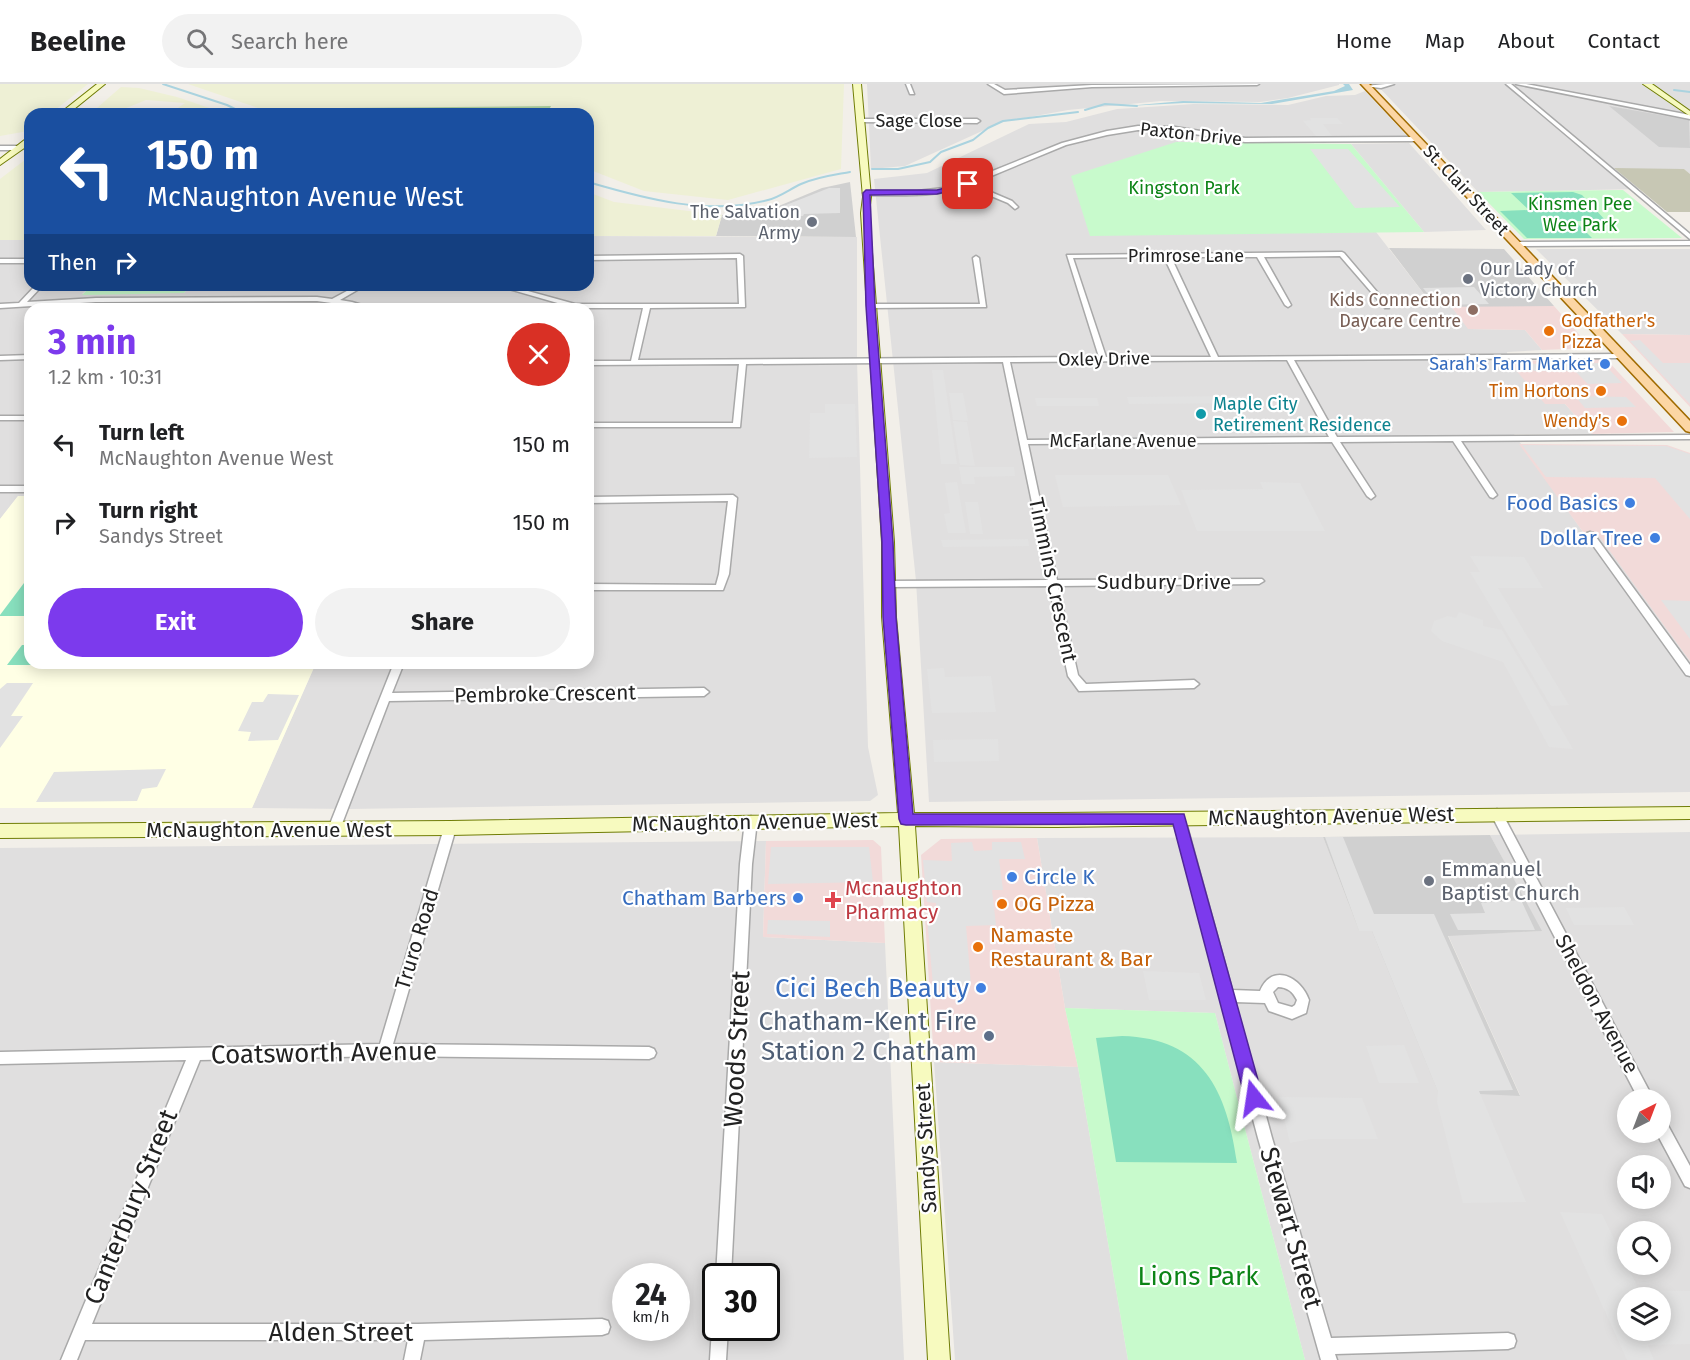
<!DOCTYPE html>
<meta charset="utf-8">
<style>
:root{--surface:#fff;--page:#f2f2f2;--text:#202124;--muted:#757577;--line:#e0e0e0;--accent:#7c3aed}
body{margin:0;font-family:"Fira Sans",sans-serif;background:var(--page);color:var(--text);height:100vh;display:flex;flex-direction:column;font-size:22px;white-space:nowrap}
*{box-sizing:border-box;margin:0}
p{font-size:20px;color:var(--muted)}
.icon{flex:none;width:33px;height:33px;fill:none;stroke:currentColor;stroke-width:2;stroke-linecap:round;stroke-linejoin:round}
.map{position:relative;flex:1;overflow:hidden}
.side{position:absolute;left:24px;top:219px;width:570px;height:366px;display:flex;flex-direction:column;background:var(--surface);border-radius:18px;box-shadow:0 3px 15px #0003}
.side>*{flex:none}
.banner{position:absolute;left:24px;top:24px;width:570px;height:183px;border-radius:18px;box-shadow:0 3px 15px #0003;background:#1a4fa0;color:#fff;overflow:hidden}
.needle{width:39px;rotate:42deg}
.fabs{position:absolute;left:1617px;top:1005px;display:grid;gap:12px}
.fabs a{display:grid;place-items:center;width:54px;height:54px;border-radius:50%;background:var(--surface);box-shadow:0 3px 15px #0003;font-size:30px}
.speed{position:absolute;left:612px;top:1179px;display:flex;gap:12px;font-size:30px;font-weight:700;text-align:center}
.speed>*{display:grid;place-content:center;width:78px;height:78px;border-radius:50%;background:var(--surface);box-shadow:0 3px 15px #0003;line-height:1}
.speed small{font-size:15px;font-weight:400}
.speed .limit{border:3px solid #111;border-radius:9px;background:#fff;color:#111}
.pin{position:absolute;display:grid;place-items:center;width:51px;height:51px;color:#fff;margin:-26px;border-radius:12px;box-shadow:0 3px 9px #0006}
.me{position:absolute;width:66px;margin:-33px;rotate:345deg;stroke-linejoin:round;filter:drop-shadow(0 0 4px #0008)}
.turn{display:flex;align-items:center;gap:21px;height:126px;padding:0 24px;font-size:27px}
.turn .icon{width:78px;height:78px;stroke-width:2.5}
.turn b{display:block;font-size:42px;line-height:51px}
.then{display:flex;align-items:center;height:57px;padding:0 24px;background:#0003;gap:12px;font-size:22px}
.round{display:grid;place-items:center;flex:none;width:63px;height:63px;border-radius:32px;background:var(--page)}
.head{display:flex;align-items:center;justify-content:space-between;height:102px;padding:0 24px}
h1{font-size:36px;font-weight:700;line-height:45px;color:var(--accent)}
.button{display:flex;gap:12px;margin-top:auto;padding:12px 24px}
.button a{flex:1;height:69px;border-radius:36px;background:var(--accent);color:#fff;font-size:24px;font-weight:700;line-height:69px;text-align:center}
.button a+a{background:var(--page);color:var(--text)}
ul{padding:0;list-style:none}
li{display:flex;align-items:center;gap:18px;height:78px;padding:0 24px}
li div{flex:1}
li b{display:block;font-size:22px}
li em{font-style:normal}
header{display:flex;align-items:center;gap:36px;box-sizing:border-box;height:84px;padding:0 30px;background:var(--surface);border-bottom:2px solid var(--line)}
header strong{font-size:28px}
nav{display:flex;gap:33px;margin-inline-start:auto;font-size:21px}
.search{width:420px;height:54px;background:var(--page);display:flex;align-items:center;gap:15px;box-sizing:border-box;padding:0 21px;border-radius:33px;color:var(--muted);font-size:22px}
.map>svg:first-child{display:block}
.residential{fill:#e0dfdf;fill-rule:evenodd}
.commercial{fill:#f2dad9}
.education{fill:#ffffe5}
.religious{fill:#d0d0d0}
.construction{fill:#c7c7b4}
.farmland{fill:#eef0d5}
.forest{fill:#add19e}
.park{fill:#c8facc}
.pitch{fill:#88e0be}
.parking{fill:#e2e2e2;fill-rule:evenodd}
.water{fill:#aad3df}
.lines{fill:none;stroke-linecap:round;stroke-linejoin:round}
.stream{stroke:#aad3df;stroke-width:2}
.street-casing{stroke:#a9a9a9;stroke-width:3}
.secondary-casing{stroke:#707d05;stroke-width:2}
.primary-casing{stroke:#a06b00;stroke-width:3}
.street{fill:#fff;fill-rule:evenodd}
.secondary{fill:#f7fabf;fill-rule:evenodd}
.primary{fill:#fcd6a4;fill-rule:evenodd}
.route{fill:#7c3aed;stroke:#51269a;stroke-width:1.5}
.worship-dot{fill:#6b7280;stroke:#fff;stroke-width:2}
.education-dot{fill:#8d6e63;stroke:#fff;stroke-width:2}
.food-dot{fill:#e8710a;stroke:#fff;stroke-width:2}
.shop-dot{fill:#3f7fe0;stroke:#fff;stroke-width:2}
.culture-dot{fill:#0f9aa8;stroke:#fff;stroke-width:2}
.health-dot{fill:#e0444e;stroke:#fff;stroke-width:2}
.service-dot{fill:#5c6f8a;stroke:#fff;stroke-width:2}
.labels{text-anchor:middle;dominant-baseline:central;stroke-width:4.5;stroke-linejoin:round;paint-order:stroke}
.far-street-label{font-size:18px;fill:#222;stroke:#fff}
.far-park-label{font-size:18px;fill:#0c8416;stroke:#fff}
.far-worship-label{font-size:18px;fill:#5b616d;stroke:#fff;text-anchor:end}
.far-education-label{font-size:18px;fill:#785e54;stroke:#fff;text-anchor:end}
.far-food-label{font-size:18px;fill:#c56008;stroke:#fff;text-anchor:end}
.far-shop-label{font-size:18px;fill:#366cbe;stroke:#fff;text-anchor:end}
.far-culture-label{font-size:18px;fill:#0d838f;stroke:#fff;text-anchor:start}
.shop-label{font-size:21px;fill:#366cbe;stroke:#fff;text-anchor:end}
.street-label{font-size:21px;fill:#222;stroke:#fff}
.worship-label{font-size:21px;fill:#5b616d;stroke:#fff;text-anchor:start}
.health-label{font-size:21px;fill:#be3a42;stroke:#fff;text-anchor:start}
.food-label{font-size:21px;fill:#c56008;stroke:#fff;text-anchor:start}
.near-shop-label{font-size:26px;fill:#366cbe;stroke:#fff;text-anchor:end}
.near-service-label{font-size:26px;fill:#4e5e75;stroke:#fff;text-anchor:end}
.near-street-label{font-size:26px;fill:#222;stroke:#fff}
.near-park-label{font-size:26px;fill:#0c8416;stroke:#fff}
</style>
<header>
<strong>Beeline</strong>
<div class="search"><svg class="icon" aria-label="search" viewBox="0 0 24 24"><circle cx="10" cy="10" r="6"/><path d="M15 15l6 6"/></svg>Search here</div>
<nav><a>Home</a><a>Map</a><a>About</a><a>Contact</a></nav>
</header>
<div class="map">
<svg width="1690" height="1276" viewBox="0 0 1690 1276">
<rect width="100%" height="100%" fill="#f2efe9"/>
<path class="residential" d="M867,0H1339V1L1288,14L1260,18L1161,17L1068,26L1002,38L905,82L871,85Z
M1376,0H1690V90L1684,85H1615L1641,105L1478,108Z
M1365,7L1408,53L1239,55L1200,49L1195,58H1176L1090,151L1376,148L1434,223L1451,222L1469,245L1525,246L1542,266L1507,268L1508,277L1565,320L1592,350H1514L1583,448L1596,447L1690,577V708L929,718L916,497L874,95L927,89L1029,40L1066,38L1117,25L1194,20L1288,21L1326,12L1355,11Z
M1409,59L1486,146L1424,148L1351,60Z
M588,152L857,153V276L868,663L878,711L870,717L350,725L252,724L316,579H588V225H30V412H18L0,435V156H30V201H92L82,210L184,209L192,201H588Z
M1536,165H1690V251L1622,250Z
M1690,748V1276H1305L1215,929L1065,924L1037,754L1323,753L1359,847L1372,846L1438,1008L1520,1011L1448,851L1541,847L1490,751ZM1628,1016H1660V1048H1628ZM1628,1082H1660V1114H1628ZM1628,1148H1660V1180H1628ZM1628,1214H1660V1246H1628Z
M766,757L763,853L885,859L904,1276H0V764ZM626,1192H676V1244H626ZM716,1192H766V1244H716Z
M934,978L1078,983L1128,1276H955Z"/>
<path class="commercial" d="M1451,222H1554L1591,264L1542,266L1525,246L1468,245Z
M1622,250L1690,251V323Z
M1606,275L1674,348L1592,350L1565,320H1545L1508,277Z
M1519,360L1667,361L1690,369V577L1596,448H1583Z
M1037,754L1065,924L1078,983L934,978L921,771L941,755Z
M873,756L881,763L885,859L763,853L766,757Z"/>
<path class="education" d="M18,412H30V579H316L252,724H0V435Z"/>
<path class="religious" d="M1609,22L1689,36L1690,64L1659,63Z
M850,98L856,153L716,152L722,131L769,126L822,104Z
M1389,164L1504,165L1554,222L1434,223Z
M1490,751L1542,847L1448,852L1520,1012L1438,1008L1372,847H1359L1323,753Z"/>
<path class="construction" d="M1614,84L1684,85L1690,90V128H1667Z"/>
<path class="farmland" d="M0,0H88L50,30H30L28,47L0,52Z
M188,0H844L841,85L728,116L644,107L588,85V30H547L550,22L341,24L333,30H260L258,24Z
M121,3L139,4L177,13L227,30H169L185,19L146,16L119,27L90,30Z
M30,72V156H0V95Z
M588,108L614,118L722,131L716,152H588Z"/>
<path class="forest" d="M551,22L547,30H333L341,24Z"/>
<path class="park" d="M1176,58L1351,60L1424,148L1090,152L1071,92Z
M1623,106L1682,154L1524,155L1478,108Z
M92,201H192L184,209L82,211Z
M1065,924L1215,929L1305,1276H1128L1078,983Z"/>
<path class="pitch" d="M1573,108L1582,111L1606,137H1575L1592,154H1527L1500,127L1529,126L1511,109Z
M30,491V532H0V531Z
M22,561H30V579H60L58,581H7Z
M1122,952C1203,954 1227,1007 1237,1079L1116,1078L1096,954Z"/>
<path class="parking" d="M1310,34H1337L1343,40H1323L1332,52L1322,53L1316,52L1303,37L1311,36Z
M1310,65H1348L1400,123L1355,124Z
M829,104H840V129L804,130L803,132L784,133V130H781V123Z
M1474,203L1489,220L1437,221L1423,204Z
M1640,256L1663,279H1690V320L1630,257Z
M1603,279L1622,299L1588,300L1575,287H1534L1529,280Z
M932,286H943L957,380H941Z
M949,309H963L968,337L953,336Z
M1250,312L1254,319L1129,320L1127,313Z
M1575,312L1626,313L1636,323L1585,324Z
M1035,314H1097L1099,322H1037Z
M825,320H855L857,373L809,374L810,329H825Z
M953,337L967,338L975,382L960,381Z
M1522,361L1666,362L1690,370V435L1655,394L1546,393Z
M959,383H1014L1015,392L974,393L975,400H962Z
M1055,391H1168L1181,421L1063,423Z
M957,398L966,449H948L944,430L950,429L945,399Z
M1260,398L1300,399L1325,447H1197L1181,406L1263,405Z
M965,418H978L983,450H970Z
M1028,455L1029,462L943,463L941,456Z
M1470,472L1524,473L1543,504H1498L1569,621L1551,622L1470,488H1480Z
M1661,516L1690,517V555Z
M1459,528L1483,536V542L1502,546L1573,665L1549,663L1503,578L1442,557L1431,547L1434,537L1448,532L1456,534Z
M944,584L945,593L991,592L996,628L932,629L927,585Z
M7,599H33L11,632H23L0,664V605Z
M268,610L299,611L278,656L248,657L251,648L238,647L252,618H263Z
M998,655L999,677L934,678L933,656Z
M166,685L157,703L142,705L137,717L36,718L54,688Z
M1325,753H1343L1374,830H1434L1513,1006L1479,1007L1526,1118L1463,1119L1437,1018L1438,1008L1372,847H1359Z
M972,758L974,767L992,766V758H1021L1025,775H999L1003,806H992L996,841L966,842L971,901H933L927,834H936V819L927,818L923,776L952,777L951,759Z
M771,763H869L873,798L768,800Z
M1521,816L1535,846H1458L1450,830L1485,829L1481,819Z
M1624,823L1634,841H1574L1566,824Z
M768,836L830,837V853L767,850Z
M1143,887L1199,889L1206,916H1149Z
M1404,961L1419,999H1379L1366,962Z
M1279,1013L1362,1014L1378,1055H1312L1290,1059Z
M1560,1128L1602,1130L1639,1206L1690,1207V1260L1648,1261L1654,1276H1627ZM1628,1214H1660V1246H1628Z"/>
<path class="water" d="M1343,0H1349L1353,6L1272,20L1184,19L1127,22L1183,17L1261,19L1334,7L1345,2Z"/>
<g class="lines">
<path class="stream" d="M163,0L227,21L245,30
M1674,6L1690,8
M1085,26L1105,20L1137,22
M872,85H898L930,78L941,68L973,56L988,44L1003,37L1078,28
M588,98C646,115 708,132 768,116C780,113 790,105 801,100C817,93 834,91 850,88"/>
<g class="street-casing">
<path id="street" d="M906,0H910L914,10H910Z
M988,0H994L1005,6L1092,1L1259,0L1257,1L1092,3L1004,10Z
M1386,0H1394L1381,4L1364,2Z
M1506,0H1511L1690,150V155Z
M1516,0H1526L1690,31V35Z
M861,35H977L980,37L977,39L859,38Z
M1138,42L1175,43L1245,54L1418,53L1421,55L1418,57L1245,58L1175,47L1138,46L1107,51L1066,61L972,100L1012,117L1018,123L1015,125L1008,119L967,102C936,114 899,111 866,111L863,109L866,107H917L953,103L1062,59L1107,47Z
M0,62H19L22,64L19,66H0Z
M1690,157V161L1516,162L1513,160L1516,158Z
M1342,168L1344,169L1389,222V224H1385L1340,172L1264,173L1291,221L1288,223L1285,221L1257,173H1171L1218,273L1621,270L1625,272L1621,274L1294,276L1337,353L1690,351V355L1461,357L1497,411L1493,414L1490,413L1453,357L1340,358L1375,412L1371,415L1367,412L1332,358L1028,360L1057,496L1262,495L1264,497L1259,500L1058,502L1078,591L1086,600L1194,596L1199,600L1194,604L1079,607L1068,592L1049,502L889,503L884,500L889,497L1048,496L1003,278L746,280L740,343H588V339H733L739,280L588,281V277H631L643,224H575L495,201H506L575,220H739L737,174L588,176V172L740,170L743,172L745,223L650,224L638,276L1099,273L1067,171ZM1164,173L1211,273H1106L1073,174ZM1287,276L1329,353L1027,356L1010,278Z
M976,172L979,174L986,223L871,224L868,222L871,220H980L973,174Z
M0,175H30V179H0Z
M36,201H43L27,218L96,214L317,213L332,215L358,201H366L340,216L352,218L375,225C356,225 336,219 317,217L96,218L0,224V220L19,219Z
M30,271V275L0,276V272Z
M30,330V336H0V332H25Z
M0,402H30V408H0Z
M733,411L737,414L729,490L723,506H588V500L716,501L719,490L728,417L588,419V413Z
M1590,448L1593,449L1690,581V592L1686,591L1587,453V449Z
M394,579H404L392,609L704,604L709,608L704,612L389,617L340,745L338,748L334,750L330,748L328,745Z
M1497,725L1501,727L1654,1016H1639L1491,730L1493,727Z
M1179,730L1183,732L1185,735L1232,906L1260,907C1272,878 1301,893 1309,916L1306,929L1292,935L1269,927L1265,919L1235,918L1272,1054L1331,1254L1508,1249L1514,1251L1516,1257L1514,1263L1508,1265L1335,1270L1337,1276H1321L1258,1054L1173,735L1175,732ZM1278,903C1287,903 1293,908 1297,916L1295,921L1292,923L1278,919L1273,908Z
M751,732L755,734L757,737L752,780L731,1192H716L740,780L745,737L747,734Z
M450,739L454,741L456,744L393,960L649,963L654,965L656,969L654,973L649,975L385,972L200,976L92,1240H418L602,1235L608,1237L610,1243L608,1249L602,1251L424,1256L420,1276H404L408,1256H85L77,1276H61L186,976L0,980V968L380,960L444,744L446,741Z
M1660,1034L1665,1036L1690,1082V1104L1685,1102L1656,1048H1660Z
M714,1238L716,1244H728L726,1276H710L712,1244Z"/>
</g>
<g class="secondary-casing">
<path id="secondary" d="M97,0H105L68,30H59Z
M853,0H861L871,113L869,129L894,458L896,533L914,729H1056L1690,723V735L1056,743L915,742L950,1276H928L899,742L450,751L0,754V740L450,737L898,729L882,533V458L861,129L863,113Z
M1643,0H1652L1690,27V32Z
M27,54H30V60L0,81V75Z"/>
</g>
<g class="primary-casing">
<path id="primary" d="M1361,0H1369L1690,337V348L1686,347Z"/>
</g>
<use href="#street" class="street"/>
<use href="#secondary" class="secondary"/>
<use href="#primary" class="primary"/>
</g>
<path class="route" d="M968,98L971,99V102L937,110L870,111L875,222L893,458L896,533L913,730H1184L1263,1014L1260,1020L1254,1022L1247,1020L1245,1014L1173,740L906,741L901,740L899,735L883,533L882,458L866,222L863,109L866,106H937Z"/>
<g class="worship-dot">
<circle cx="812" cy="138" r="6"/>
<circle cx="1468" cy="195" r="6"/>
<circle cx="1429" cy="797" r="6"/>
</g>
<circle class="education-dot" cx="1473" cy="226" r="6"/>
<g class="food-dot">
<circle cx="1549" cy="247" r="6"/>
<circle cx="1601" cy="307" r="6"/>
<circle cx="1622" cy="337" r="6"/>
<circle cx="1002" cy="820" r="6"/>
<circle cx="978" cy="863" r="6"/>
</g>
<g class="shop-dot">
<circle cx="1605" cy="280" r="6"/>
<circle cx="1630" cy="419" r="6"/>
<circle cx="1655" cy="454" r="6"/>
<circle cx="1012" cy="793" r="6"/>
<circle cx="798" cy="814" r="6"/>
<circle cx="981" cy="904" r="6"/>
</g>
<circle class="culture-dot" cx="1201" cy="330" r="6"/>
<path class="health-dot" d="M830 807h6v6h6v6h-6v6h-6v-6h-6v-6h6z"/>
<circle class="service-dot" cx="989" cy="952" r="6"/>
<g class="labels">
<g class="far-street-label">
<text x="919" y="37">Sage Close</text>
<text transform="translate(1191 50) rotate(6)">Paxton Drive</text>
<text transform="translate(1466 106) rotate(47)">St. Clair Street</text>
<text x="1186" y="172">Primrose Lane</text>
<text transform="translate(1104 275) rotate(-1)">Oxley Drive</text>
<text x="1123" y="357">McFarlane Avenue</text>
</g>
<g class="far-park-label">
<text x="1184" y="104">Kingston Park</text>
<text x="1580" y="120">Kinsmen Pee<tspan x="1580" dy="21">Wee Park</tspan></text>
</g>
<g class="far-worship-label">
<text x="800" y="128">The Salvation<tspan x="800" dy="21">Army</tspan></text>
<text x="1480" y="185" text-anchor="start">Our Lady of<tspan x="1480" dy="21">Victory Church</tspan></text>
</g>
<g class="far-education-label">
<text x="1461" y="216">Kids Connection<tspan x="1461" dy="21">Daycare Centre</tspan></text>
</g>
<g class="far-food-label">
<text x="1561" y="237" text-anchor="start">Godfather's<tspan x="1561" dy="21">Pizza</tspan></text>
<text x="1589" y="307">Tim Hortons</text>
<text x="1610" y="337">Wendy's</text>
</g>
<g class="far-shop-label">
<text x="1593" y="280">Sarah's Farm Market</text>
</g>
<g class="far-culture-label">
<text x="1213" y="320">Maple City<tspan x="1213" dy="21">Retirement Residence</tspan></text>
</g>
<g class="shop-label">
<text x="1618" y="419">Food Basics</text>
<text x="1643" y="454">Dollar Tree</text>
<text x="1024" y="793" text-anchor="start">Circle K</text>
<text x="786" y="814">Chatham Barbers</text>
</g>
<g class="street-label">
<text transform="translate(1053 496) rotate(78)">Timmins Crescent</text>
<text x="1164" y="498">Sudbury Drive</text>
<text transform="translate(545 610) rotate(-1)">Pembroke Crescent</text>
<text transform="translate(1331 732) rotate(-1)">McNaughton Avenue West</text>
<text transform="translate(755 738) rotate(-1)">McNaughton Avenue West</text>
<text x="269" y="746">McNaughton Avenue West</text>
<text transform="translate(417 855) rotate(-73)">Truro Road</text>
<text transform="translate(1597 920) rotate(62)">Sheldon Avenue</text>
<text transform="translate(926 1064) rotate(-93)">Sandys Street</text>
</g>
<g class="worship-label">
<text x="1441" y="785">Emmanuel<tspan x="1441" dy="24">Baptist Church</tspan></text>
</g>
<g class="health-label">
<text x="845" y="804">Mcnaughton<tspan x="845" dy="24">Pharmacy</tspan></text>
</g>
<g class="food-label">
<text x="1014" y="820">OG Pizza</text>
<text x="990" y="851">Namaste<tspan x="990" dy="24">Restaurant &amp; Bar</tspan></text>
</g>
<g class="near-shop-label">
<text x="969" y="904">Cici Bech Beauty</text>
</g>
<g class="near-service-label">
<text x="977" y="937">Chatham-Kent Fire<tspan x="977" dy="30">Station 2 Chatham</tspan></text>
</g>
<g class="near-street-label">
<text transform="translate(737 965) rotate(-87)">Woods Street</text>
<text transform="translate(324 969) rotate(-1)">Coatsworth Avenue</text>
<text transform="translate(131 1123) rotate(-68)">Canterbury Street</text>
<text transform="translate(1291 1144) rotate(74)">Stewart Street</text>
<text x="341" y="1248">Alden Street</text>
</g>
<g class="near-park-label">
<text x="1198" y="1192">Lions Park</text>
</g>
</g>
</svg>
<div class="fabs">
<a><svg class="needle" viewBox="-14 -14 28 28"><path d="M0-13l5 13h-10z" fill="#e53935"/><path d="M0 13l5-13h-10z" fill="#757577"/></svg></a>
<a><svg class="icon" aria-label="sound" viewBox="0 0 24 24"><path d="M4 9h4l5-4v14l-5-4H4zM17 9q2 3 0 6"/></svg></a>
<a><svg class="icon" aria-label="search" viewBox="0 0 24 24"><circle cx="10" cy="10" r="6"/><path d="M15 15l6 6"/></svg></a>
<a><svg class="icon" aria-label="layers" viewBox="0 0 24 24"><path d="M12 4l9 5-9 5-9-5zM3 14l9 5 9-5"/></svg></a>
</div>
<div class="speed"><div>24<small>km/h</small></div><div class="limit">30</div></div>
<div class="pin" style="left:968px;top:100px;background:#d93025"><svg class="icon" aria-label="arrive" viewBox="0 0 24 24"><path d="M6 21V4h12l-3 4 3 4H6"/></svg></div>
<svg class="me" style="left:1254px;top:1014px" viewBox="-20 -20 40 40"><path d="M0-17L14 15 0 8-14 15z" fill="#7c3aed" stroke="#fff" stroke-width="4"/></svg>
<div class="banner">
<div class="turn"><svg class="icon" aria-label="left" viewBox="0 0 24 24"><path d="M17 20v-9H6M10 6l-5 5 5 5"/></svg><div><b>150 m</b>McNaughton Avenue West</div></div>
<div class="then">Then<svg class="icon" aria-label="right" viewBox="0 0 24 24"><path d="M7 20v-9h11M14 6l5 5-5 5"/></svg></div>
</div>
<section class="side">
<div class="head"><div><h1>3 min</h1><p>1.2 km · 10:31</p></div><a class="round" style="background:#d93025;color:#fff"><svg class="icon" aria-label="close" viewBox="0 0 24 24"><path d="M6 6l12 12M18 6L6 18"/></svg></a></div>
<ul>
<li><svg class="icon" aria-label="left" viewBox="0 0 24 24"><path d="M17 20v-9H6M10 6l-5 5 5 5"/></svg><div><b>Turn left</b><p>McNaughton Avenue West</p></div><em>150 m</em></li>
<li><svg class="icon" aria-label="right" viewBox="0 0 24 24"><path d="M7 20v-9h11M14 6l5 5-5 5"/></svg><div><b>Turn right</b><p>Sandys Street</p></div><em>150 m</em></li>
</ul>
<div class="button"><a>Exit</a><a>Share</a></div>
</section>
</div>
